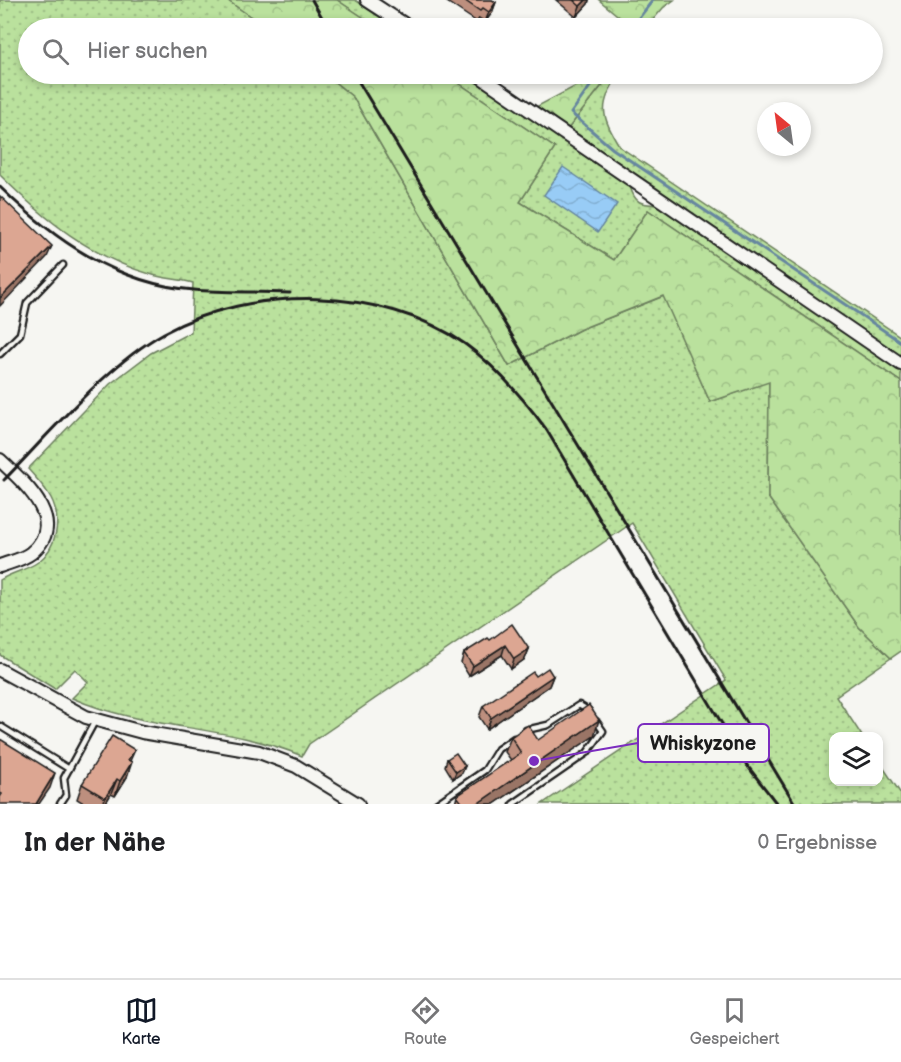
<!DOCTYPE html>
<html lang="de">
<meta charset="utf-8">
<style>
:root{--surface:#fff;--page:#f6f6f6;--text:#202124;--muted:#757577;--line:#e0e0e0;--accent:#111827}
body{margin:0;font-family:"Balsamiq Sans",sans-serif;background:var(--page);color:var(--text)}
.controls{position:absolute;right:18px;bottom:18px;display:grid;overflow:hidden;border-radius:12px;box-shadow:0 3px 9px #0003}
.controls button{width:54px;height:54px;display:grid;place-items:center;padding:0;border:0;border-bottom:2px solid var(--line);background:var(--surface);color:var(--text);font:30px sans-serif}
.compass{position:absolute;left:757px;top:102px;width:54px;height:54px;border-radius:50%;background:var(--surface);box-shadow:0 3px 9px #0003;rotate:331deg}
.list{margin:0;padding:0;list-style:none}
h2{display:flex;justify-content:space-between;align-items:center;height:78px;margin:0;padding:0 24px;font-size:26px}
h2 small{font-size:20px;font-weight:400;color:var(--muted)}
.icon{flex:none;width:33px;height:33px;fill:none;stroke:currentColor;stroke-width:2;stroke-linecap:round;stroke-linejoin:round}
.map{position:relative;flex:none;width:901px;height:804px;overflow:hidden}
.search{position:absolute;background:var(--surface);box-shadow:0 3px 9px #0003;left:18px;right:18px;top:18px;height:66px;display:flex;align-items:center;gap:15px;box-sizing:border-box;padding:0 21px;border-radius:33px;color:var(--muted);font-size:22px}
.sheet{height:174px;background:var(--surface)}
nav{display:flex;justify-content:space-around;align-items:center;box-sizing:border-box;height:84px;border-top:2px solid var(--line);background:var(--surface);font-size:16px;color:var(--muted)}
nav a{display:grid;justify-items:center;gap:3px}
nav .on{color:var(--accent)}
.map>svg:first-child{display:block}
.grass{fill:url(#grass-dots);stroke:#6b7e5c;stroke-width:1.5}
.forest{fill:url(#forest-crowns);stroke:#6b7e5c;stroke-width:1.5}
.water{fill:url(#water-waves);stroke:#66869f;stroke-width:1.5}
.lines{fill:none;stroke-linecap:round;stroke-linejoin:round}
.stream{stroke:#66869f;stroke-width:3}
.lane-casing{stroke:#1c1c1c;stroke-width:9}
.secondary-casing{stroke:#1c1c1c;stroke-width:16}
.lane{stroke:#f6f6f2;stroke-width:4.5}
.secondary{stroke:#f6f6f2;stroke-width:12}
.rail{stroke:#1c1c1c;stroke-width:3}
.wall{fill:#bd8f7e;stroke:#1c1c1c;stroke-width:1.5}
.shaded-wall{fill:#9a7466;stroke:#1c1c1c;stroke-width:1.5}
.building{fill:#dca692;stroke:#1c1c1c;stroke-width:1.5}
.leader{fill:none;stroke:#7b2cbf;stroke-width:2}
.callout-dot{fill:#7b2cbf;stroke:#f6f6f2;stroke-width:2}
.callout{fill:#f6f6f2;stroke:#7b2cbf;stroke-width:2}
.callout-label{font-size:20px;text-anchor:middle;font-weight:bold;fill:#1c1c1c}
</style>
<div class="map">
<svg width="901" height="804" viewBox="0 0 901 804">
<defs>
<pattern id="grass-dots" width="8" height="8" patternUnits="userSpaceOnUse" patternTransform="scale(1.5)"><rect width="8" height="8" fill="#bae19d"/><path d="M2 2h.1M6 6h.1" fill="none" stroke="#9fc087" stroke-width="1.8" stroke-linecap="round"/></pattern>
<pattern id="forest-crowns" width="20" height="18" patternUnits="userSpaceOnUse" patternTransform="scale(1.5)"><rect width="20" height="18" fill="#bae19d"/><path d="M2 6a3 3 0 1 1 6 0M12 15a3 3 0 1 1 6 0" fill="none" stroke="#9fc087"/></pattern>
<pattern id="water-waves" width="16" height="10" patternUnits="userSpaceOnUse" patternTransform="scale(1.5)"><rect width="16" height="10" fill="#98ccf6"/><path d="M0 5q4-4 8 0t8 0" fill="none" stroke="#82afd2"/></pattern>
</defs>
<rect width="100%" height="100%" fill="#f6f6f2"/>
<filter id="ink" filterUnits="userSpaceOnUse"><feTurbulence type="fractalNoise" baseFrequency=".0167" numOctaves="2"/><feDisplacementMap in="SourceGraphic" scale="12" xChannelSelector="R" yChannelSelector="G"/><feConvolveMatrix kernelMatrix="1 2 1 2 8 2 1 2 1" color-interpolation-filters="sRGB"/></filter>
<g filter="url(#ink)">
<!-- grass -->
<g class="grass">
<path d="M0 0H227L267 28H28V74H325L353 97 509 366 581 329 664 296 710 402 769 381 768 497 859 627 891 658 836 696 862 736H834V782H878L879 761 901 794V804H542L726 680 632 523 309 744 302 756C226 724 148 731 72 698L88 682 75 669 55 689 0 655V580C12 572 27 570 38 562 57 548 62 519 51 498 46 488 36 478 28 469L110 384 151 353 191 332 193 283C180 279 166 279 153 275 92 258 44 219 0 175Z"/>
<path d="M337 0H355L397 28H379Z"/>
<path d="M445 74H464L630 186C635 204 641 204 658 205L901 371V382L648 210 614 260 520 202 555 148Z"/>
<path d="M611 74H619C599 106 600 114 620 147L901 337V356L567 130Z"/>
</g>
<!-- forest -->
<g class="forest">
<path d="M227 0H337L379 28H267Z"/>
<path d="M599 0H674L663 8 646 28H624L628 24Z"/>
<path d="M325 74H445L555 148 520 202 614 260 648 210 901 382V651L891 658 859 627 768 497 769 382 710 402 663 296 581 329 509 366 353 97Z"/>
<path d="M589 74H611L567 130 534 108 580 84Z"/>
</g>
<!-- water -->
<path class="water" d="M563 167 617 204 598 232 544 195Z"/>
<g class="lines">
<!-- stream -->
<g class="stream">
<path d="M631 28 653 0"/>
<path d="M599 74 571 113 613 149 901 342"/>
</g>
<!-- lane casing -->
<g class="lane-casing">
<g id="lane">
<path d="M0 354 20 334 27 303 63 265"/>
<path d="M0 726 69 769"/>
<path d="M526 730 548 725 579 705 589 711"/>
<path d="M60 804 66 795 64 778 95 721"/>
<path d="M436 804 485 770 498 749 514 738"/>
<path d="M513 804 587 753 603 731 596 721"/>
</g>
</g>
<!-- secondary casing -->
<g class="secondary-casing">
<g id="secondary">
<path d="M367 0 410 28"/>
<path d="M477 74 901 364"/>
<path d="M0 460C23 482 70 521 31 553 22 560 10 562 0 566"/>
<path d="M0 670 86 717 142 732 259 752 296 766 358 804"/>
</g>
</g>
<!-- lane -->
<use href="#lane" class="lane"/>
<!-- secondary -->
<use href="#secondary" class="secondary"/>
<!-- rail -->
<g class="rail">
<path d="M312 0 328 28"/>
<path d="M354 74 795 804"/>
<path d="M0 187C54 240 117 284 194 290 226 293 258 291 290 293"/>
<path d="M4 480C50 433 108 364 164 333 252 285 382 286 465 344 497 367 523 398 546 429L746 764 777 804"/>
</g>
</g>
<!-- wall -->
<g class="wall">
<path d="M444 0H492L496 2 492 13 485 22 479 18 477 22Z"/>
<path d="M556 0H589L588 4 576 17Z"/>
<path d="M490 640 529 649 525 659 511 669 502 655 469 676 461 663 464 653Z"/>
<path d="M536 676H553L549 686 487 729 479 717 483 706Z"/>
<path d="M594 736 494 804H455L457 796 511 760 505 752 511 737 538 740Z"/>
<path d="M135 750 130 761 127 777 115 796 111 794 105 804H85L77 799 82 784Z"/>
<path d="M447 759 465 766 462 773 453 779 445 766Z"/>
</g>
<!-- shaded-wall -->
<g class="shaded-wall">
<path d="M586 0H589L588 4 576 17 580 6Z"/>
<path d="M496 2 492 13 485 22 489 12Z"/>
<path d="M52 246 47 257 0 306V298Z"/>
<path d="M505 645 502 655 469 676 473 666Z"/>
<path d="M529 649 525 659 511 669 514 659Z"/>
<path d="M553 676 549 686 487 729 491 718Z"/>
<path d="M599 720 594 736 494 804H477Z"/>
<path d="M132 762 127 777 115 796 120 781Z"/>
<path d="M465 766 462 773 453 779 456 772Z"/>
<path d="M55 773 50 788 39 804H36Z"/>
<path d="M117 779 111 794 105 804H103L105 798Z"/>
</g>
<!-- building -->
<g class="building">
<path d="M464 0H492L496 2 489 12 483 8 480 11Z"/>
<path d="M573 0H586L580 6Z"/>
<path d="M542 25 547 28H539Z"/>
<path d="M0 196 52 246 0 298Z"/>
<path d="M512 624 529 649 514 659 505 645 473 666 464 653 488 638 490 640Z"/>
<path d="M548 668 553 676 491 718 483 706 533 672 536 676Z"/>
<path d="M589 705 599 720 477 804H463L457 796 521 753 511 737 528 725 538 740Z"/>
<path d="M112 736 135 750 128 760 132 762 120 781 117 779 105 798 82 784Z"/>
<path d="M0 739 55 773 36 804H0V797L2 794 0 793Z"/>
<path d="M456 753 465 766 456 772 447 759Z"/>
</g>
</g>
<!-- callouts -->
<path class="leader" d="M534 761L638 743"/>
<circle class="callout-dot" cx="534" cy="761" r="6"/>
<rect class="callout" x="638" y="724" width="131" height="38" rx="6"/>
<g class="callout-label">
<text x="703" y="750">Whiskyzone</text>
</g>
</svg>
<div class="controls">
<button><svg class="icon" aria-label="layers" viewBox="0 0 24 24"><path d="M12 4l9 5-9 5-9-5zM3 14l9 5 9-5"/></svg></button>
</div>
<svg class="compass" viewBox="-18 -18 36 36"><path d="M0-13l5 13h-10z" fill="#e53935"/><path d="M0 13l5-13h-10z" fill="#757577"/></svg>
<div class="search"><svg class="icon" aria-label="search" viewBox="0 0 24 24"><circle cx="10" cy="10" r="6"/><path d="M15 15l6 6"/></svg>Hier suchen</div>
</div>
<section class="sheet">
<h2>In der Nähe<small>0 Ergebnisse</small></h2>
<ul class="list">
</ul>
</section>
<nav>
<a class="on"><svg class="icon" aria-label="map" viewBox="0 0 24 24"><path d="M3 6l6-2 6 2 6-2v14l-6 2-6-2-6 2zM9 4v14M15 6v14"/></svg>Karte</a>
<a><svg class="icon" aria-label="directions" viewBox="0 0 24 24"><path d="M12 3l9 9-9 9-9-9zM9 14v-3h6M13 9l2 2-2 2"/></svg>Route</a>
<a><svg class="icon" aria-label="saved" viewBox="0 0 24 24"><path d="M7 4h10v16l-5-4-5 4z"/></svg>Gespeichert</a>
</nav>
